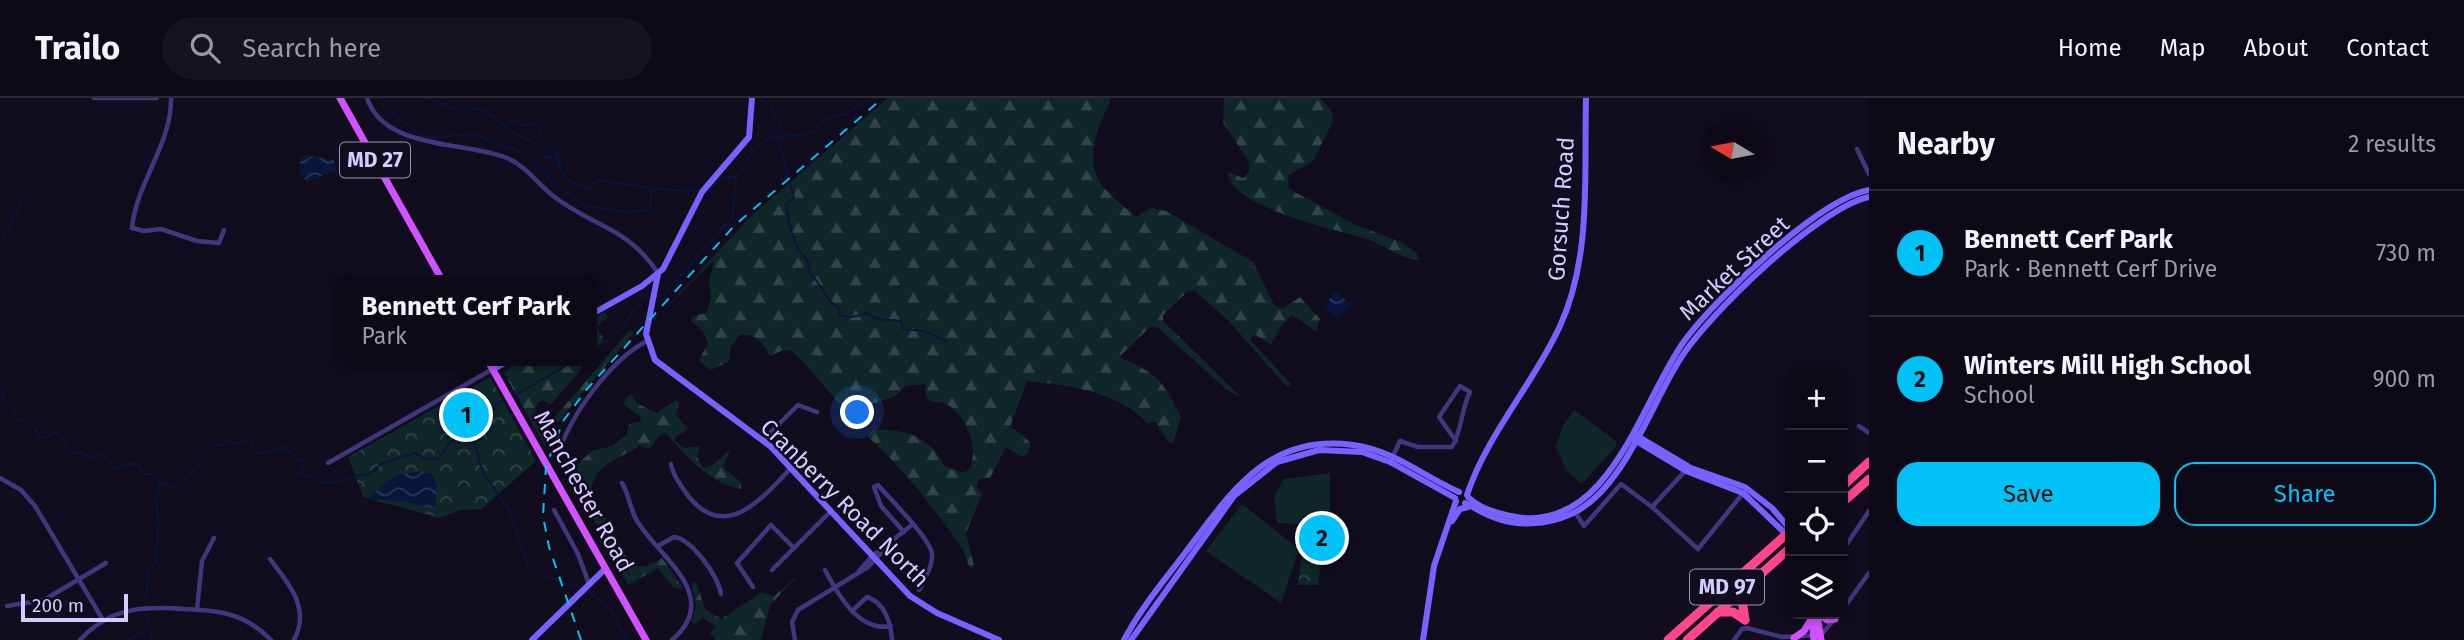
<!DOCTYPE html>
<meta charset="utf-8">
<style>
:root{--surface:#0e0917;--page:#171220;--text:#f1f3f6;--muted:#9b9aa1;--line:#2e2a36;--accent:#00c2f6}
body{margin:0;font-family:"Fira Sans",sans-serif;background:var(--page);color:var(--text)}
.controls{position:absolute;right:21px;bottom:21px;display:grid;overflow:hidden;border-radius:14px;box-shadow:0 4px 10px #0003}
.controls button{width:63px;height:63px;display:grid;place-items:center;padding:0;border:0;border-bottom:2px solid var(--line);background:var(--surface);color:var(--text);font:35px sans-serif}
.compass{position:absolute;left:1701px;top:21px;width:63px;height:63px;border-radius:50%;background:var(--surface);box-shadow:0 4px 10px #0003;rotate:280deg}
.scale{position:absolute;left:21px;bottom:18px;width:107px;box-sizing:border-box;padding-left:7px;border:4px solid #d6cbff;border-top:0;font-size:19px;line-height:24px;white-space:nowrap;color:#d6cbff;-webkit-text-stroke:5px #120c1f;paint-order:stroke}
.you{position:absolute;left:858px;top:315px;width:24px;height:24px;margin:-18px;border:5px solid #fff;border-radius:50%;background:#1a73e8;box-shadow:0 0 0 10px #1a73e833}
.badge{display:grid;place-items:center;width:46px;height:46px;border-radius:50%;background:var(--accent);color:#111;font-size:23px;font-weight:700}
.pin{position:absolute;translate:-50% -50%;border:4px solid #fff;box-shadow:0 2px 7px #0006}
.popup{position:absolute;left:335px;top:177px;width:262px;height:91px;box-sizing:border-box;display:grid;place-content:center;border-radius:14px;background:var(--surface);filter:drop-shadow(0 2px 5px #0005);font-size:23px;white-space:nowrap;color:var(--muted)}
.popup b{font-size:26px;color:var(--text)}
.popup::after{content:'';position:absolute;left:50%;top:100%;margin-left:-14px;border:14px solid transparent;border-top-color:var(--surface)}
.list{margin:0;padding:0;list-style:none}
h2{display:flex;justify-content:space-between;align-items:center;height:91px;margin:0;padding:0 28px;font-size:30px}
h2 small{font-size:23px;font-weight:400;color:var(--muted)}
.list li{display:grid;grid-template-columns:46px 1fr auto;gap:21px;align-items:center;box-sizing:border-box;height:126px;padding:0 28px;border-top:2px solid var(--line)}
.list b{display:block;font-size:26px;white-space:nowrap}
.list p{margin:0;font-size:23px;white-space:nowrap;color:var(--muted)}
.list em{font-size:23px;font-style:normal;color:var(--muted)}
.actions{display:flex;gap:14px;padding:21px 28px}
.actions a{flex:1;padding:16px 0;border:2px solid var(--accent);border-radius:21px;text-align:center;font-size:24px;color:var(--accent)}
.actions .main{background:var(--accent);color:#111}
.icon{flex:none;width:38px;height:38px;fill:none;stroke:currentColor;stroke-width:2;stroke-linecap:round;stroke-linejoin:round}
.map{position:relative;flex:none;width:1869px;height:542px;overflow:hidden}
header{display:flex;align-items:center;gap:42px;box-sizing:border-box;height:98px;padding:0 35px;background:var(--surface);border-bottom:2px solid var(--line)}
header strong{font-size:33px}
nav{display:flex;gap:38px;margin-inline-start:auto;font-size:24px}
.search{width:490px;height:63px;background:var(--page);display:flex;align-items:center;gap:18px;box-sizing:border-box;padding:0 24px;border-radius:38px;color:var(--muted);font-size:26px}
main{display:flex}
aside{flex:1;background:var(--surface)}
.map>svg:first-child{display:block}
.grass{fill:#0f2729}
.forest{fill:url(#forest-firs)}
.park{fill:url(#park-crowns)}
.water{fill:url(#water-waves)}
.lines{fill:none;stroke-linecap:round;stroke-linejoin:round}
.stream{stroke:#08163c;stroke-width:2}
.street{stroke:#41377f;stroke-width:4.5}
.secondary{stroke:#7762ff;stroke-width:6}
.primary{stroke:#d152ff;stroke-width:7}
.highway{stroke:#ff468a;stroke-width:9}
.rail{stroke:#00c2f6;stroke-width:2;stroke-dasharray:10 9;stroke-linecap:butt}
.labels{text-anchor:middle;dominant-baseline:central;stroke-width:5;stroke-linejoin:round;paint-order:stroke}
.shield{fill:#120c1f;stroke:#9b92bc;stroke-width:2}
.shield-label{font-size:21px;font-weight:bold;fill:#d6cbff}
.street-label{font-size:23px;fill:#d6cbff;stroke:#120c1f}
</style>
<header>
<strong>Trailo</strong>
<div class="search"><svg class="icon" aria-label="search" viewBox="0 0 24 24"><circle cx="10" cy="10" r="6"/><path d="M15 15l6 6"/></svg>Search here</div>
<nav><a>Home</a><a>Map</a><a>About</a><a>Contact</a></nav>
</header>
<main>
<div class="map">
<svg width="1869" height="542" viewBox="0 0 1869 542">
<defs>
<pattern id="forest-firs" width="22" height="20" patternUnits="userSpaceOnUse" patternTransform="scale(1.75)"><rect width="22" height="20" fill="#0f2729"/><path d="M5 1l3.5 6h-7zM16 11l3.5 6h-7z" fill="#314549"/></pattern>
<pattern id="park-crowns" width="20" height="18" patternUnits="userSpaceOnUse" patternTransform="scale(1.75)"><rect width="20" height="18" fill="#0f2729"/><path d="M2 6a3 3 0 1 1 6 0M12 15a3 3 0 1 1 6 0" fill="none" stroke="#314549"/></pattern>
<pattern id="water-waves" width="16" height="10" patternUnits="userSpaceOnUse" patternTransform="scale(1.75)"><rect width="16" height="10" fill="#08163c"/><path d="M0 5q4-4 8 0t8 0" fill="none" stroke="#2b3759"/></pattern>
</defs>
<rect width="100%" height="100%" fill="#120c1f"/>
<!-- grass -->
<g class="grass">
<path d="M1574 312 1616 343V348L1582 386 1567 373 1556 349 1563 328Z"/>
<path d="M1330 375V425L1327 428 1277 425 1274 399 1284 381Z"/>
<path d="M1242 406 1299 451 1281 505 1206 453Z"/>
</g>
<!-- forest -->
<g class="forest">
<path d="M888 0H1111C1108 11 1101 20 1098 31 1083 79 1102 89 1136 119L1151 110 1166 113 1253 164 1274 207 1282 211 1300 199 1320 221 1316 233 1292 217 1281 228 1271 247 1256 237 1251 239V243L1291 286 1287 289 1228 222 1195 193H1188L1163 217V223L1243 301 1226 291 1157 229H1150L1119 259C1158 276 1162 281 1181 319L1173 345H1169L1156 324 1147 325C1119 293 1066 287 1027 283L1010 329 1022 336 1030 345 1028 355 1023 359 1006 349 990 380 979 381 976 388 982 396 966 435 974 468 971 471C966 464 966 455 960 447 932 408 903 370 868 339L873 332C902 330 933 339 944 368L963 375 970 371C978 348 969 319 946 306 940 303 929 306 926 297 925 293 926 290 925 286L906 288 896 298 849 313C826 296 814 271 791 252L781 253 770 258C762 244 756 235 740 237L731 248 729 263 711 272 699 262 708 245 703 233 691 223 693 218 707 215 711 199 709 182 715 161 662 214 750 119Z"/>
<path d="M1224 0H1320L1332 14 1333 23 1313 63 1288 77 1289 91 1356 127 1401 144 1415 153 1420 162C1403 162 1382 146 1365 140 1337 132 1229 109 1228 74L1243 80 1249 74V64L1223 24Z"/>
<path d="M605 214 608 219 597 229 604 242 592 254V221Z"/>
<path d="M630 232 634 234 557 325 554 320Z"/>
<path d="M518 263H585L579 274 550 307 543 302 537 305 535 315 545 330 546 350 504 275Z"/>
<path d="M631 296 638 306 657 315 676 302 679 304 676 317 688 331 675 339V343L685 350 700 348 697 359 703 370 711 368 730 352 723 369 742 385 740 391C709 384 685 358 666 335L659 338 649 351 640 347C620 363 595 362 591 394L606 420 603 427 606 433 613 434C628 460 629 481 662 460L683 490 680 491 673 489 658 470 628 487 569 374 592 353 612 348 627 336 629 326 640 324 641 319 624 307 625 301Z"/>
<path d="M797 479 770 507 761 542H716L710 535 716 529 703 520 695 526 691 524 696 508 692 486 696 484 705 511 721 521 762 494 774 498Z"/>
</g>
<!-- park -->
<g class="park">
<path d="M490 279 536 363 481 411 460 412 440 420 363 399 348 359Z"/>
<path d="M1305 433 1324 434 1318 487H1298Z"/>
</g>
<!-- water -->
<g class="water">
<path d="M304 57 334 62 336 72 307 84 299 74 301 59Z"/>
<path d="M1335 193 1351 206 1338 221 1324 209Z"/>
<path d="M416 374 432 375 437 388 435 411 402 403 371 402V397L395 378Z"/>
</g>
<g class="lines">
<!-- stream -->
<g class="stream">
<path d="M383 0 398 20 416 34 431 40 472 36 516 52 537 66 554 86 586 108 628 114 650 112 651 94 655 91 699 93"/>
<path d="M429 0 456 11 464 19 473 10C497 14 511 39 531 42L543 59H551L550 63 561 70 566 82 589 91 592 85 600 82 654 91"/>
<path d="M759 0 770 8 786 37"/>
<path d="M510 27 513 21 522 27 532 26 540 31 538 36 560 57 555 55 561 69"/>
<path d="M778 40 788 78"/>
<path d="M789 83 794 99 786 106C789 130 793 147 809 165L808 173C822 184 823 203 839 209L840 217 852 219 867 215C880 225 887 220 901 223L903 231 924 233 946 243"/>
<path d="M708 92 723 79H736"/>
<path d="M0 146 22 103"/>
<path d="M658 197H663L733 118 736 79 756 49 770 40 814 35 824 22 848 15 871 0"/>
<path d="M592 254 623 230 642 199 652 198"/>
<path d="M0 294 4 296 2 302 12 309 17 322 34 328 39 339 45 340 55 334 62 339 70 355H82L90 360 104 357 115 371 127 366H139L143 376H152L160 384"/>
<path d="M512 299 574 263"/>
<path d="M472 337 483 375 510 413 528 467 539 475 573 488"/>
<path d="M590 494 611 513 627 542"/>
<path d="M146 500 148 473 157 464C155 453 158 446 158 436 160 417 152 403 161 384L176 391 180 389 214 346 221 348 226 343 234 346 250 341 253 353 263 356 284 349 297 360 306 364 299 376 314 379 318 384C341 387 346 376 368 377L381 366 415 355 423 360 438 362 451 343C492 336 483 310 507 301"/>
<path d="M146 517 152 542"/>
<path d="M129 542 146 532"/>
</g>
<!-- street -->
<g class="street">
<path d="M94 0H157"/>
<path d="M171 0C172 46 136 85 132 130L144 133 161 131 197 143 219 145 224 132"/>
<path d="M367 0C384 52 465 43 507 60 526 68 537 85 552 97 592 129 627 128 658 175"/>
<path d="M1857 51 1869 76"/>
<path d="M1859 328 1869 335"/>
<path d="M763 342 798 307 817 314"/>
<path d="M558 356C571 317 610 262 647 243"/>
<path d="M1392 360 1400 343 1418 349H1452C1462 333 1461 311 1470 294L1460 288 1439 319 1456 343"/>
<path d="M328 365 493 271"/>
<path d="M671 366C673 378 682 389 689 399 727 445 764 398 791 370"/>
<path d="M0 380 21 392 35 408 103 522"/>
<path d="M622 385C630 398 630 414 639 426 662 461 722 499 672 542"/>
<path d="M1652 409 1698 451 1744 394"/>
<path d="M554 412 578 456 589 486"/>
<path d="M1575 414 1584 428 1621 386 1652 409 1686 372"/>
<path d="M904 434 881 408 874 389 878 387C889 400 931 441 932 456 933 468 924 482 919 492"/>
<path d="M658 448 674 439C692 441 718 478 721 496"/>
<path d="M1843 452 1869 413"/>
<path d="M270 461C289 486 311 510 294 542"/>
<path d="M772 472 831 413"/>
<path d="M825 472C837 495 859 535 891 528"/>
<path d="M859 473 872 458 912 427"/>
<path d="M753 489 737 465 771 427 794 450"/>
<path d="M7 508 44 502 106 465"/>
<path d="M197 511 202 463 214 440"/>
<path d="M1843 511 1869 475"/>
<path d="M852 513 867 499C885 505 891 525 892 542"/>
<path d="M80 542C109 510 142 508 183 511 218 512 245 515 271 542"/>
<path d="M795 542 792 524 798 512 868 469 888 448"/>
<path d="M1734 542 1742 531 1747 530 1782 539 1821 537 1839 516"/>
</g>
<!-- secondary -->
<g class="secondary">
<path d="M658 176 646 236 655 262 770 348 910 498 937 515 999 542"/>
<path d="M592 216 642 188 663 171 702 94 749 39 752 0"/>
<path d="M493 271 509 263"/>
<path d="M1634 336 1691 370 1745 389 1772 410 1790 431"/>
<path d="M1631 340 1686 373 1743 395 1786 436"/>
<path d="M1467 397C1486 338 1534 285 1560 228 1592 159 1584 74 1586 0"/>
<path d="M1468 399C1480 411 1499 416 1516 419 1611 434 1642 300 1685 242 1716 200 1819 101 1869 92"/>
<path d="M1465 405C1474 409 1483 416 1493 419 1517 429 1547 427 1571 416 1622 394 1650 309 1679 263 1706 218 1818 110 1869 99"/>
<path d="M1452 423 1460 411 1468 409"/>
<path d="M532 542 605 471"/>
<path d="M1124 542C1140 511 1164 483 1185 455 1230 396 1267 335 1353 347 1393 352 1423 378 1459 394"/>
<path d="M1131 542 1234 398 1277 364 1319 352 1362 354 1390 364 1455 400"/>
<path d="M1423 542 1434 468 1456 403"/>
</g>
<!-- primary -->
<g class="primary">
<path d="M340 0 442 182"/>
<path d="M488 263 646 542"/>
<path d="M1817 516 1821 542"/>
<path d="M1819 516 1827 522 1835 521"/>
<path d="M1812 520 1814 542"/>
<path d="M1794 540 1804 533 1812 520"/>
</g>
<!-- highway -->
<g class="highway">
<path d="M1843 388 1869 364"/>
<path d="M1843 404 1869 381"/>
<path d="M1744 490 1742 502 1745 522"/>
<path d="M1718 514H1733L1745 522"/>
<path d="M1668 542 1790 433"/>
<path d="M1687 542 1790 450"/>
</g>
<!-- rail -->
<path class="rail" d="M581 542 549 449 543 418 546 369 563 323 587 291 735 127 883 0"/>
</g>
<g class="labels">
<!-- shield labels -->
<g class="shield">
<rect x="340" y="44.5" width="70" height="35" rx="5"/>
<rect x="1690" y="471.5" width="74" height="35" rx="5"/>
</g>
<g class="shield-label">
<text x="375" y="62">MD 27</text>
<text x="1727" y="489">MD 97</text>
</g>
<!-- street labels -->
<g class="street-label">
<text transform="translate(1561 111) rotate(-86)">Gorsuch Road</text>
<text transform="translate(1734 170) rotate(-43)">Market Street</text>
<text transform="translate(584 393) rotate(61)">Manchester Road</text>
<text transform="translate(845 405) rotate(45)">Cranberry Road North</text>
</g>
</g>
</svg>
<div class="controls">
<button>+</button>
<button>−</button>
<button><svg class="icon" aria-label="locate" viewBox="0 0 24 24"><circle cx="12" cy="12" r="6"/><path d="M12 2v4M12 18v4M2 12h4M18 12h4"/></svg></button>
<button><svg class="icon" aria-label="layers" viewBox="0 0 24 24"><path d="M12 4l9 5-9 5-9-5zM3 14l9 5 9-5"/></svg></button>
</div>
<svg class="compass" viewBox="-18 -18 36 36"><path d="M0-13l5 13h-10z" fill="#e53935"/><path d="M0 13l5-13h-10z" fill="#9b9aa1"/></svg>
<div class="scale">200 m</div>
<div class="you"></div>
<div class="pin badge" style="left:466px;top:317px">1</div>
<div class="popup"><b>Bennett Cerf Park</b>Park</div>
<div class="pin badge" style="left:1322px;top:440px">2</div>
</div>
<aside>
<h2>Nearby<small>2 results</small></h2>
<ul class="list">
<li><span class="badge">1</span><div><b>Bennett Cerf Park</b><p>Park · Bennett Cerf Drive</p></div><em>730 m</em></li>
<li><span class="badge">2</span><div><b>Winters Mill High School</b><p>School</p></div><em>900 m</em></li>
</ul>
<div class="actions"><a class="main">Save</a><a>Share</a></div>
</aside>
</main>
